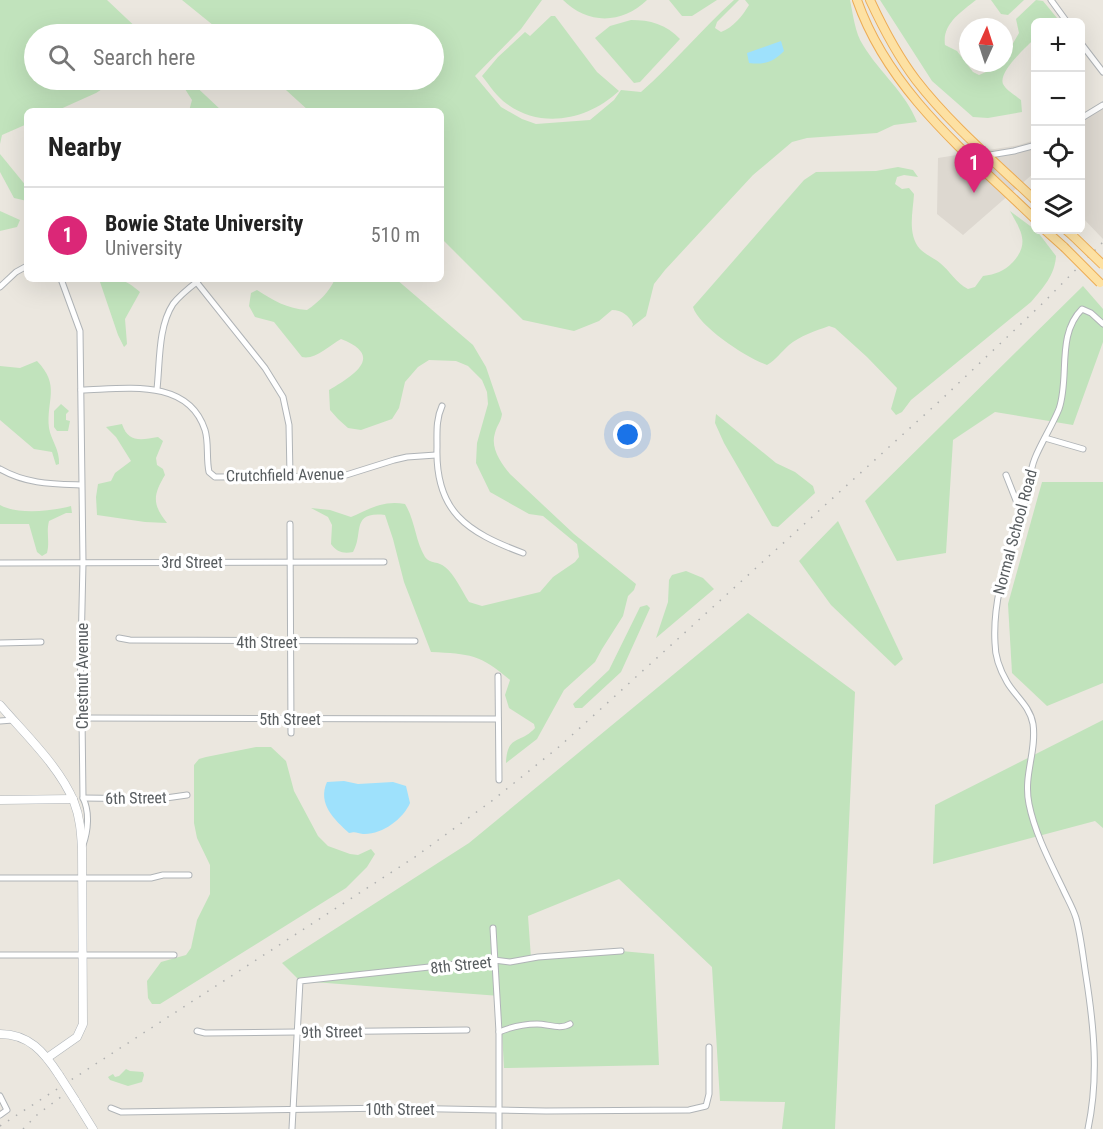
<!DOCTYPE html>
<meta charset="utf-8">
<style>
:root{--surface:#fff;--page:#f6f6f6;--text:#222;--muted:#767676;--line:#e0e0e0;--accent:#db2777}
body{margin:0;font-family:"Roboto Condensed",sans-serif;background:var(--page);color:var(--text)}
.controls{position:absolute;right:18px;top:18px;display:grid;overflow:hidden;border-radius:9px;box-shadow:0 6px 24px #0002}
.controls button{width:54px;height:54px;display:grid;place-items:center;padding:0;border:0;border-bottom:2px solid var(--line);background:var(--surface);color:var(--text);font:30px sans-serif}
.compass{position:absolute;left:959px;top:18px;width:54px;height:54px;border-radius:50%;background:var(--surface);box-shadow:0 6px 24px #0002;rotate:3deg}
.you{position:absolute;left:628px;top:435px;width:21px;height:21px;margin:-15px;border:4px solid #fff;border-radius:50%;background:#1a73e8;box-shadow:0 0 0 9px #1a73e833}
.badge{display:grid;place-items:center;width:39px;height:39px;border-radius:50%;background:var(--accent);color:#fff;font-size:20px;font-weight:700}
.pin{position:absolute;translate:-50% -50px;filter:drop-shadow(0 2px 3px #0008)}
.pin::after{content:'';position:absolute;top:32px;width:21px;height:18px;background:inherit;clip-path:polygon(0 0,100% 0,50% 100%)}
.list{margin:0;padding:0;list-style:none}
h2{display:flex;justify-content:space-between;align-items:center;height:78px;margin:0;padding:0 24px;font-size:26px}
h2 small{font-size:20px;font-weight:400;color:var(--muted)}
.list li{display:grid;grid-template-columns:39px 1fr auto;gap:18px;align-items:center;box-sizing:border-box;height:96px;padding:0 24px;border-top:2px solid var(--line)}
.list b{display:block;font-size:22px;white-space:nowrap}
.list p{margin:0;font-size:20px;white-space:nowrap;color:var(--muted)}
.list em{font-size:20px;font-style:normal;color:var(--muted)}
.icon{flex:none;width:33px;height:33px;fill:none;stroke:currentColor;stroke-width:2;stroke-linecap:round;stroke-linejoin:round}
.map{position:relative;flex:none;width:1103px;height:1129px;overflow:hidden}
.search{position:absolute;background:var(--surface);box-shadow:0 6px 24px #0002;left:24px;top:24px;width:420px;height:66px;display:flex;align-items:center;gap:15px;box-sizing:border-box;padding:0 21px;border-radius:33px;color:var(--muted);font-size:22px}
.panel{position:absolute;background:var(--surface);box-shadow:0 6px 24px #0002;left:24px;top:108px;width:420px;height:174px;border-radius:9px}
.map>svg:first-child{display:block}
.education{fill:#ddd8d0}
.green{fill:#c1e3bc}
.water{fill:#9ee1fc}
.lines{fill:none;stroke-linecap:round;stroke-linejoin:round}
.street-casing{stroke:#b0b4b7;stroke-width:7}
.secondary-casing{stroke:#b1b6ba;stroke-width:9}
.primary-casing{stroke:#edad56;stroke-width:10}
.street{stroke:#fff;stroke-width:5}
.secondary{stroke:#fff;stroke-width:8}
.primary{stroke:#fde1a3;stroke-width:8}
.rail{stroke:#afb0b0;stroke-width:1.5;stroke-dasharray:1.5 8;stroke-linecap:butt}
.secondary-bridge-casing{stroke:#b1b6ba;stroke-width:9;stroke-linecap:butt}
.primary-bridge-casing{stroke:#edad56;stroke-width:10;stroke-linecap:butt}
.secondary-bridge{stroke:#fff;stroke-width:8}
.primary-bridge{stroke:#fde1a3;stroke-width:8}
.labels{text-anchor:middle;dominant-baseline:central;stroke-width:6;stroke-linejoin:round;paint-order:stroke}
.street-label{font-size:16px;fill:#585d60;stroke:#fff}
</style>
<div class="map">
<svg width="1103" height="1129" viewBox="0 0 1103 1129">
<rect width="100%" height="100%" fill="#ebe7df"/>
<!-- education -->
<g class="education">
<path d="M1103 102V239L1081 216V116Z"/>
<path d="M1035 140V172L963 235 937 214 938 158 1019 145Z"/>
</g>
<!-- green -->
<g class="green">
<path d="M0 0H107L143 34H34V80H116L96 93 56 111H27V124L2 135 0 144Z"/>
<path d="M182 0H542L521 29 475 76 501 107 522 119 536 124 590 120 614 100 621 90 641 92C674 63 702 29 734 0H739L717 22 715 28 721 32C733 28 743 15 749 5L745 0H850C853 14 855 33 863 45 879 72 906 93 917 122L894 125 877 133 807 138 792 142 753 175 665 270 654 284 646 316 632 327 633 324C629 316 622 310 612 310L599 321 574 331 523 320 441 238V111H309L275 80H434V34H224Z"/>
<path d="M563 0H647C622 24 588 25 563 0Z"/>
<path d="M669 0H717L692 16H682Z"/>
<path d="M880 0H976C961 12 942 24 945 45L957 51 973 72 979 75 986 72 989 63H1004V46L1012 45 1019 33 1016 19 1036 0 1043 1 1057 18 1055 22H1036L1035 38C1027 47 998 71 1003 84 1006 90 1015 95 1021 100L1022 112 988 118 973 117 932 81Z"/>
<path d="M991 0H1024L1008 15 1001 14Z"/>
<path d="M551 16H555L597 72 619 91C589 119 543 130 507 104 497 97 490 86 482 76L498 57 525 32 530 36Z"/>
<path d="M631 20C650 20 666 24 680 39L640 82 634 83 595 38 610 26Z"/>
<path d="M169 80H189L222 111H189L192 100 185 89 169 87 167 84Z"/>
<path d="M0 154 27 187V201L14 198 0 172Z"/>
<path d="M898 167 913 170 918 177 904 175 897 177 895 184 902 189 909 188 914 194C913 212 907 234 920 249 926 255 934 258 940 263 950 271 956 283 968 289L975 287 983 276C996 274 1003 272 1013 262 1030 243 1021 231 1010 211L1037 231 1056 256C1055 275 1043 288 1031 302L911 400 902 412 896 415 891 409 897 388 867 357 835 328 829 326C815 331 800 336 789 345 781 352 776 360 767 365 747 358 699 327 693 307L804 180 816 172 876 171Z"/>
<path d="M0 211 20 220 17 227 0 231Z"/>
<path d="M99 279C119 279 124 278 140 292L125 319 127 344 124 347 118 335Z"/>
<path d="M335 279H396L473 345 486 367 502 414C501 422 497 425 495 433 490 448 501 463 510 474L574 534 636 584 634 590 628 596 623 616 602 649 595 662 564 690 537 739 506 763C507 734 521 744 535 728L534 724 509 708 505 695 510 680C480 654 470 654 431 652L404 582 393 539 385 515C350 511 364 534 353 552 343 554 337 552 331 544L332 525 328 517 311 508 330 510 351 517C370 509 383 500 405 504 415 520 415 540 425 557 430 564 439 561 445 567 455 575 462 591 469 602L482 606 540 592 553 577 575 562 579 557 577 544 543 516 529 514 490 492 476 463 477 443 488 404 487 392 482 380 468 366 456 361 429 360 418 367 405 382 399 408 392 419 361 430 348 428 338 419 330 410 329 390C354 375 385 356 341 339 329 346 315 360 302 357L274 322 255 317 249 306 251 293 257 290C273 300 287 309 307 310 319 302 329 292 335 279Z"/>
<path d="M1083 286 1103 309V342L1073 425 995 412 953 440 946 553 897 561 865 501Z"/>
<path d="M37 361C61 386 46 400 49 428 51 440 60 450 59 464L56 465 52 452 34 449 0 420V366L20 368Z"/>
<path d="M61 404 69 411 66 414V420L70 421 68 431H57L54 427V411Z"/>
<path d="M716 414 776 463 795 472 813 486 815 493 778 527 772 526 724 443 715 423Z"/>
<path d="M122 424C128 443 141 440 158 437L163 441 156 458 157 465 163 469 165 475C153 495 152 504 167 523L145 522 97 515 96 497 98 484 111 481 115 473 131 461 116 437 106 427Z"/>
<path d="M1042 482H1103V683L1047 706 1012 673 1008 604Z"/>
<path d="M0 505C18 515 52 511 71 506L72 513H66L49 521C46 533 50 541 47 553L42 556 37 552 29 524H0Z"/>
<path d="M838 521 903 659 895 666 831 605 799 561Z"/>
<path d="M686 571 703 578 714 589 656 638 668 602 669 580 672 575Z"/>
<path d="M647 605 650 608 621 672 582 708H575L573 704 609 670 640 607Z"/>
<path d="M748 613 855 692 835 1129H782L785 1102 720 1101 712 967 619 879 528 916 531 958 621 951 654 954 659 1065 504 1068 500 996 300 981 282 963 469 843Z"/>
<path d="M1103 720V828L1095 821 933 864 935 805Z"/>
<path d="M256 747H271L286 761 294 791 318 836 328 846 350 854 358 855 371 849 375 854 367 867 346 888 160 1004H152L148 998 147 981 161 962 186 955 191 948 197 920 210 894V865L197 838 194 823V765L199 759 206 757Z"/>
<path d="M126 1069 130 1071 143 1072 144 1075 142 1082 128 1086 110 1080 108 1077 113 1074 115 1077 119 1076Z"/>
</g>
<!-- water -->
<g class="water">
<path d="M781 41 784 51C773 62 765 65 749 63L747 53Z"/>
<path d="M344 781 358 784 393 782 406 786 410 803C403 819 382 835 363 834 357 833 356 831 349 833 335 820 317 804 327 782Z"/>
</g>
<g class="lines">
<!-- street casing -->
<g class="street-casing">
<g id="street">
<path d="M1051 0 1067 22"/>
<path d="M1080 42 1103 72"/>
<path d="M1080 119 1103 105"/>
<path d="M972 158 1014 151 1036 145"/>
<path d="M61 279 80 331 83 563 80 693 82 718 83 798C90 812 88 831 83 845"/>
<path d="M194 279 265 368 283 397 289 425 290 475"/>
<path d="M0 287 16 272 27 266"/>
<path d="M157 389C160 362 158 327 173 304 180 295 189 288 198 281"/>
<path d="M81 390C124 389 188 377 205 430 209 443 206 458 209 472L215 477 343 476 394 460 407 457 436 455"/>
<path d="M442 406C436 419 437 432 437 447 435 512 467 532 523 553"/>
<path d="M1045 438 1083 449"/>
<path d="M0 469C26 484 52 484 81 485"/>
<path d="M1006 475 1021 513"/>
<path d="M290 524 291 733"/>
<path d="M0 563 384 562"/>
<path d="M119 638 130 640 415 641"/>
<path d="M0 643 41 642"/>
<path d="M498 676 499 780"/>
<path d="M82 718 498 719"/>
<path d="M0 721 13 720"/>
<path d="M83 798 159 799 187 795"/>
<path d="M0 878H151L163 875H189"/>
<path d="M493 928 499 1032V1129"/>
<path d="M0 955H174"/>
<path d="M197 1031 205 1033 467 1030"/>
<path d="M499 1032C511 1027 524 1024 537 1024 548 1024 560 1030 570 1024"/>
<path d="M0 1096 7 1110 0 1115"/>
<path d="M111 1108 121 1112 393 1108 546 1111 689 1110 706 1106 709 1094V1047"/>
<path d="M292 1129 300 981 494 960 510 962 538 957 621 951"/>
<path d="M1088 1129C1099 1077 1094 1027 1086 976 1083 957 1081 936 1076 918 1073 908 1067 898 1063 889 1050 862 1035 834 1029 804 1023 775 1037 751 1033 724 1030 706 1015 696 1007 682 1000 670 995 656 995 643 992 591 1013 546 1026 497 1029 484 1030 470 1035 458 1042 441 1052 426 1059 409 1070 377 1056 335 1082 309L1091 313 1103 324"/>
</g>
</g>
<!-- secondary casing -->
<g class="secondary-casing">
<g id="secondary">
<path d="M0 705C24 733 60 767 74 802 80 817 81 832 82 848L83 1024 77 1037 47 1058"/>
<path d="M0 800 73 799"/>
<path d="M0 1034C29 1034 44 1052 59 1075"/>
<path d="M75 1100 93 1129"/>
</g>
</g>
<!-- primary casing -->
<g class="primary-casing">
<g id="primary">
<path d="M857 0C889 92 968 154 1036 220"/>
<path d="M870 0C883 28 897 55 916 80 949 123 996 163 1036 201"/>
<path d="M1045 230 1064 247"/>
<path d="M1066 230 1073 236"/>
</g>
</g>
<!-- street -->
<use href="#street" class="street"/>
<!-- secondary -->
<use href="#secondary" class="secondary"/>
<!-- primary -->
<use href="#primary" class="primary"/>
<!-- rail -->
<g class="rail">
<path d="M0 1126 415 857 493 800 560 746 943 398 1044 302 1103 242"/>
<path d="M23 1129 38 1114 69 1091"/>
</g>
<!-- secondary-bridge casing -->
<g class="secondary-bridge-casing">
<path id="secondary-bridge" d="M59 1075 75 1100"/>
</g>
<!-- primary-bridge casing -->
<g class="primary-bridge-casing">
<g id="primary-bridge">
<path d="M1073 236 1103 265"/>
<path d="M1064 247 1100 283"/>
</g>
</g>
<!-- secondary-bridge -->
<use href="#secondary-bridge" class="secondary-bridge"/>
<!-- primary-bridge -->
<use href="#primary-bridge" class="primary-bridge"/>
</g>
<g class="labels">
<!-- street labels -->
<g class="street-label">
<text transform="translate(285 475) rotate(-1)">Crutchfield Avenue</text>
<text transform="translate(1015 532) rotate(-75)">Normal School Road</text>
<text x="192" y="562">3rd Street</text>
<text x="267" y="642">4th Street</text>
<text transform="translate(82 676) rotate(-90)">Chestnut Avenue</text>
<text x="290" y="719">5th Street</text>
<text transform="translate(136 798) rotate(-1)">6th Street</text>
<text transform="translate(461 965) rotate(-6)">8th Street</text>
<text transform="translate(332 1032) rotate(-1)">9th Street</text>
<text x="400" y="1109">10th Street</text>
</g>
</g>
</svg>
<div class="controls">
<button>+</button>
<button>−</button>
<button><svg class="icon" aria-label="locate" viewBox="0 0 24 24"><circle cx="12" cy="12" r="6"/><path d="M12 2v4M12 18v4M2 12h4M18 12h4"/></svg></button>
<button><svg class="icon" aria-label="layers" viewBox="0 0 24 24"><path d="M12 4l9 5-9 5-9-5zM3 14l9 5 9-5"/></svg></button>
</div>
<svg class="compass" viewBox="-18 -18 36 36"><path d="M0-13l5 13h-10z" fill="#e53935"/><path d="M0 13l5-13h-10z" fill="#767676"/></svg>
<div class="you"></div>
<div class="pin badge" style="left:974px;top:193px">1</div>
<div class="search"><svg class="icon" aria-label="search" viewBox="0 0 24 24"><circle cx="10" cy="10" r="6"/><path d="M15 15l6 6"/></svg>Search here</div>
<section class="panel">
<h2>Nearby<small></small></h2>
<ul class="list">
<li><span class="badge">1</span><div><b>Bowie State University</b><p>University</p></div><em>510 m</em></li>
</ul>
</section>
</div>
